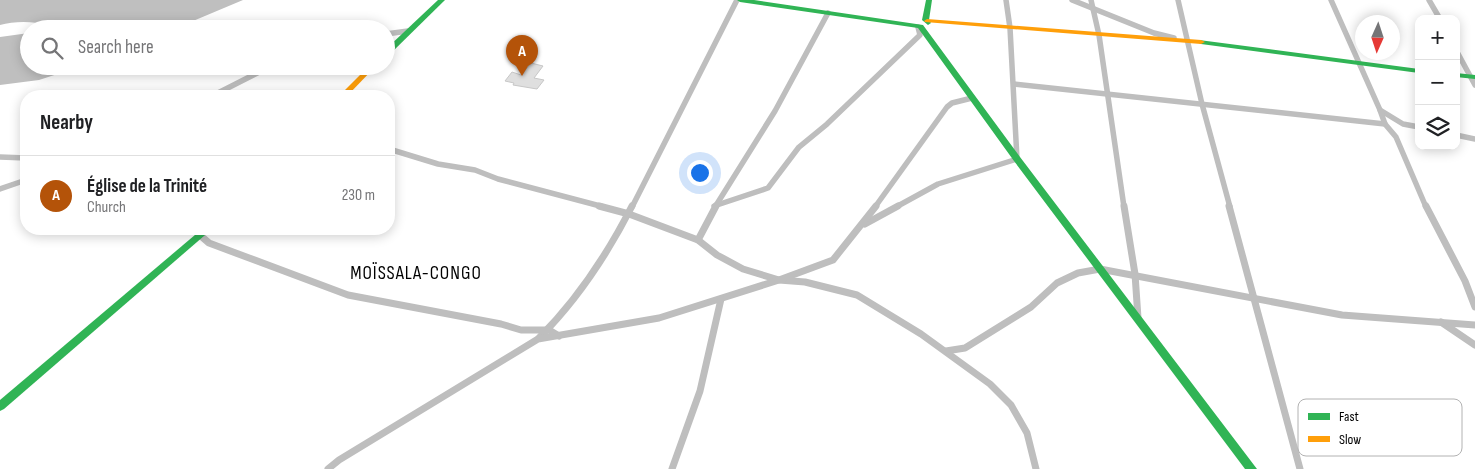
<!DOCTYPE html>
<meta charset="utf-8">
<style>
:root{--surface:#fff;--page:#f6f6f6;--text:#202124;--muted:#757577;--line:#e0e0e0;--accent:#b45309}
body{margin:0;font-family:"Sofia Sans Condensed",sans-serif;background:var(--page);color:var(--text)}
.controls{position:absolute;right:15px;top:15px;display:grid;overflow:hidden;border-radius:10px;box-shadow:0 2px 12px #0003}
.controls button{width:45px;height:45px;display:grid;place-items:center;padding:0;border:0;border-bottom:1px solid var(--line);background:var(--surface);color:var(--text);font:25px sans-serif}
.compass{position:absolute;left:1355px;top:15px;width:45px;height:45px;border-radius:50%;background:var(--surface);box-shadow:0 2px 12px #0003;rotate:183deg}
.you{position:absolute;left:699px;top:172px;width:18px;height:18px;margin:-12px;border:4px solid #fff;border-radius:50%;background:#1a73e8;box-shadow:0 0 0 8px #1a73e833}
.badge{display:grid;place-items:center;width:32px;height:32px;border-radius:50%;background:var(--accent);color:#fff;font-size:16px;font-weight:700}
.pin{position:absolute;translate:-50% -41px;filter:drop-shadow(0 1px 2px #0008)}
.pin::after{content:'';position:absolute;top:26px;width:18px;height:15px;background:inherit;clip-path:polygon(0 0,100% 0,50% 100%)}
.list{margin:0;padding:0;list-style:none}
h2{display:flex;justify-content:space-between;align-items:center;height:65px;margin:0;padding:0 20px;font-size:21px}
h2 small{font-size:16px;font-weight:400;color:var(--muted)}
.list li{display:grid;grid-template-columns:32px 1fr auto;gap:15px;align-items:center;box-sizing:border-box;height:80px;padding:0 20px;border-top:1px solid var(--line)}
.list b{display:block;font-size:19px;white-space:nowrap}
.list p{margin:0;font-size:16px;white-space:nowrap;color:var(--muted)}
.list em{font-size:16px;font-style:normal;color:var(--muted)}
.icon{flex:none;width:28px;height:28px;fill:none;stroke:currentColor;stroke-width:2;stroke-linecap:round;stroke-linejoin:round}
.map{position:relative;flex:none;width:1475px;height:469px;overflow:hidden}
.search{position:absolute;background:var(--surface);box-shadow:0 2px 12px #0003;left:20px;top:20px;width:375px;height:55px;display:flex;align-items:center;gap:12px;box-sizing:border-box;padding:0 18px;border-radius:28px;color:var(--muted);font-size:19px}
.panel{position:absolute;background:var(--surface);box-shadow:0 2px 12px #0003;left:20px;top:90px;width:375px;height:145px;border-radius:20px}
.map>svg:first-child{display:block}
.water{fill:#bfbfbf}
.building{fill:#dfdfdf;stroke:#c7c7c7}
.lines{fill:none;stroke-linecap:round;stroke-linejoin:round}
.street-far1{stroke:#bebebe;stroke-width:5.5}
.street{stroke:#bebebe;stroke-width:7}
.fast{fill:#30b455;fill-rule:evenodd}
.slow{fill:#ff9f0a;fill-rule:evenodd}
.labels{text-anchor:middle;dominant-baseline:central;stroke-width:4;stroke-linejoin:round;paint-order:stroke}
.neighbourhood-label{font-size:19px;letter-spacing:1px;fill:#000;stroke:#fff}
.key{fill:#fff;stroke:#b2b2b2;stroke-width:1}
.key-label{font-size:14px;fill:#000}
</style>
<div class="map">
<svg width="1475" height="469" viewBox="0 0 1475 469">
<rect width="100%" height="100%" fill="#fff"/>
<!-- water -->
<g class="water">
<path d="M0 0H243L174 29H42L47 25C33 21 14 21 0 25Z"/>
<path d="M29 33V66H82L39 80 0 85V37Z"/>
</g>
<!-- building -->
<path class="building" d="M531 63 543 66 534 78 544 80 537 89 513 85 514 83 505 81 512 72 521 75Z"/>
<g class="lines">
<!-- street-far1 -->
<g class="street-far1">
<path d="M1072 0 1154 33 1174 38"/>
<path d="M1091 0 1099 35 1124 207"/>
<path d="M1178 0 1202 104 1230 207"/>
<path d="M1331 0 1380 110 1403 124 1419 127"/>
<path d="M1429 0 1440 19"/>
<path d="M386 34 408 31"/>
<path d="M1456 50 1475 85"/>
<path d="M1014 84 1385 124"/>
<path d="M212 96 271 66"/>
<path d="M1380 110 1385 124 1396 137 1426 207"/>
<path d="M1456 135 1475 139"/>
<path d="M389 149 438 164 475 170 498 179 604 207"/>
<path d="M0 157 26 158"/>
<path d="M0 189 26 180"/>
<path d="M714 206 768 188 799 147 827 124 920 35 918 27"/>
<path d="M632 207 737 0"/>
<path d="M715 207 775 111 828 13"/>
<path d="M875 207 947 107 952 103 972 98"/>
<path d="M896 207 938 184 1017 159 1010 28 1006 0"/>
</g>
<!-- street -->
<g class="street">
<path d="M599 206 629 214 698 240 717 255 743 269 779 280 805 282 857 295 921 334 990 384 1011 405 1027 433 1036 469"/>
<path d="M1124 206 1135 274 1138 318"/>
<path d="M1229 206 1300 469"/>
<path d="M1426 206 1465 281 1475 307"/>
<path d="M865 224 898 206"/>
<path d="M193 229 209 243 348 295 501 324 521 330H549L559 336"/>
<path d="M698 240 716 206"/>
<path d="M1441 322 1475 345"/>
<path d="M539 338C578 299 607 255 632 206"/>
<path d="M946 351 965 348 1031 307 1057 283 1078 273 1100 269 1342 315 1475 325"/>
<path d="M328 469 339 460 538 339 659 318 779 280 833 260 876 206"/>
<path d="M672 469 700 391 721 299"/>
</g>
<!-- fast -->
<g class="fast">
<path d="M438 0H445L389 55H386V49Z"/>
<path d="M737 0H754L923 25 1020 157 1257 469H1245L1014 161 918 28 740 2Z"/>
<path d="M926 0H932L929 20 931 23 928 25 922 20Z"/>
<path d="M1199 40 1419 69V73L1201 44 1197 42Z"/>
<path d="M1456 73 1475 75V79L1456 77Z"/>
<path d="M202 229H212L4 409 0 411V400Z"/>
</g>
<!-- slow -->
<g class="slow">
<path d="M927 19 1201 40 1205 42 1201 44 925 22 924 21Z"/>
<path d="M369 66H376L347 96H339Z"/>
</g>
</g>
<g class="labels">
<!-- neighbourhood labels -->
<g class="neighbourhood-label">
<text x="416" y="273">MOÏSSALA-CONGO</text>
</g>
</g>
<!-- legend -->
<rect x="1298" y="399" width="164" height="57" rx="8" class="key"/>
<rect x="1308" y="413" width="22" height="7" fill="#30b455"/>
<rect x="1308" y="436" width="22" height="6" fill="#ff9f0a"/>
<g class="key-label">
<text x="1339" y="421">Fast</text>
<text x="1339" y="444">Slow</text>
</g>
</svg>
<div class="controls">
<button>+</button>
<button>−</button>
<button><svg class="icon" aria-label="layers" viewBox="0 0 24 24"><path d="M12 4l9 5-9 5-9-5zM3 14l9 5 9-5"/></svg></button>
</div>
<svg class="compass" viewBox="-18 -18 36 36"><path d="M0-13l5 13h-10z" fill="#e53935"/><path d="M0 13l5-13h-10z" fill="#757577"/></svg>
<div class="you"></div>
<div class="pin badge" style="left:522px;top:76px">A</div>
<div class="search"><svg class="icon" aria-label="search" viewBox="0 0 24 24"><circle cx="10" cy="10" r="6"/><path d="M15 15l6 6"/></svg>Search here</div>
<section class="panel">
<h2>Nearby<small></small></h2>
<ul class="list">
<li><span class="badge">A</span><div><b>Église de la Trinité</b><p>Church</p></div><em>230 m</em></li>
</ul>
</section>
</div>
